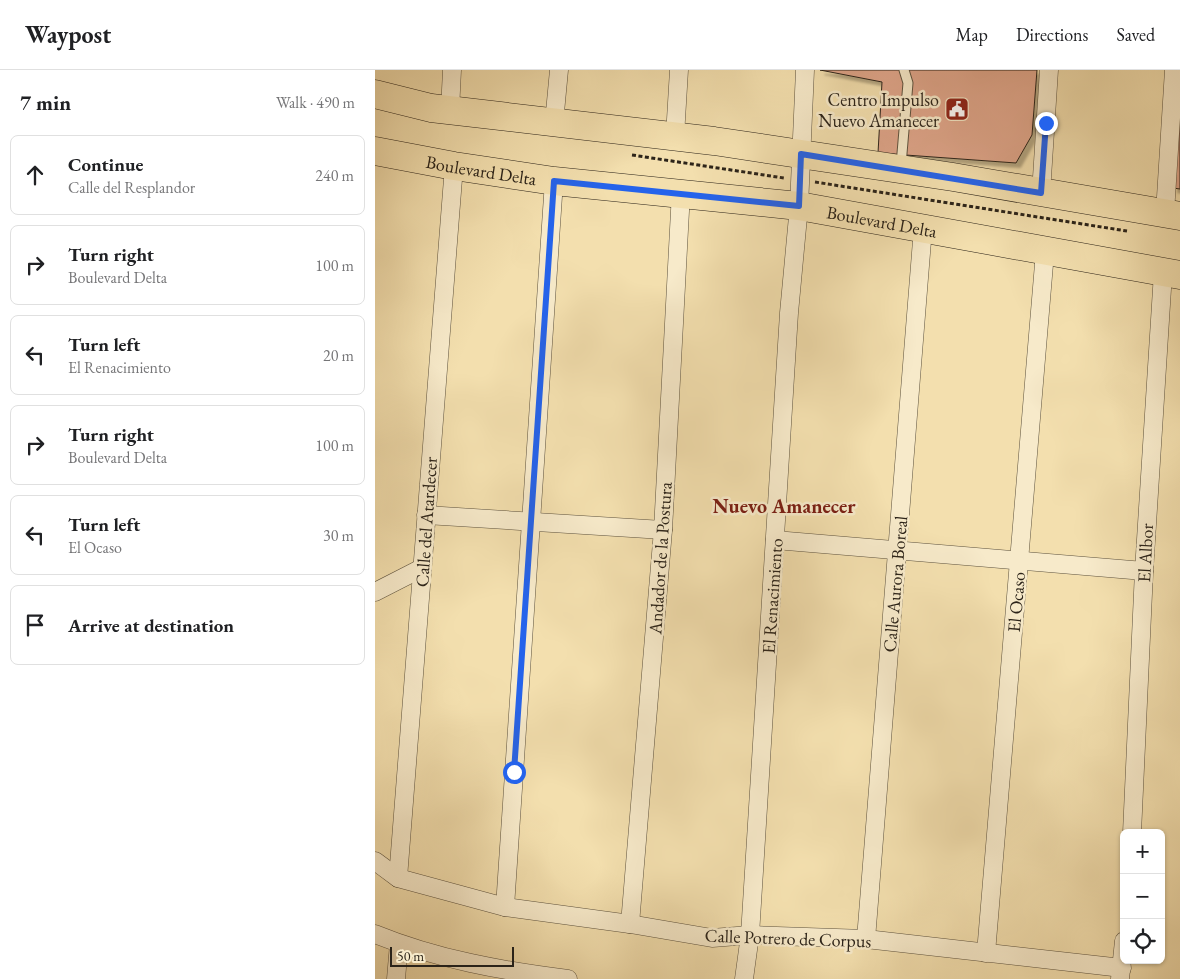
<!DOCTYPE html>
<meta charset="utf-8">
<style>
:root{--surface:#fff;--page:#f6f6f6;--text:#202124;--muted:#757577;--line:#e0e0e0}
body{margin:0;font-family:"EB Garamond",serif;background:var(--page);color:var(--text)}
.controls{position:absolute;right:15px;bottom:15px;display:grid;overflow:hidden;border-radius:8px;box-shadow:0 1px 4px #0004}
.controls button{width:45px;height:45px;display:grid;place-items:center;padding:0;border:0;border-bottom:1px solid var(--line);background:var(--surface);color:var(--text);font:25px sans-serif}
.scale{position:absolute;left:15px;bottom:12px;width:124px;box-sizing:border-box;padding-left:5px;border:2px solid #2b2319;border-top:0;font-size:14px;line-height:18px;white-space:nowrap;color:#2b2319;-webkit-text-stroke:4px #f7eaca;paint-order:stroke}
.stop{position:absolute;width:15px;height:15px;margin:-11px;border:4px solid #2563eb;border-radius:50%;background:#fff}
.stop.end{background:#2563eb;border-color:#fff;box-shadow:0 1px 5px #0008}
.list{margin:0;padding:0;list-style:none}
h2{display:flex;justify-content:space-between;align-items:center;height:65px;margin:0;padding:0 20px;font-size:21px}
h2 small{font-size:16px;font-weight:400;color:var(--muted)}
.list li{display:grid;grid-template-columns:32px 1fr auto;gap:15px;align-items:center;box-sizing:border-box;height:80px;margin:0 10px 10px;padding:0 10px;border:1px solid var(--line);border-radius:8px}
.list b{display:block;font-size:19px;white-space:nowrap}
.list p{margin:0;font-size:16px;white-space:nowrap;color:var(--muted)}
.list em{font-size:16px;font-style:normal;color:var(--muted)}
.icon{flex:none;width:28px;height:28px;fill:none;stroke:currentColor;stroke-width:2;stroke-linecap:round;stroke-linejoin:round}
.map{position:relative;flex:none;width:805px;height:909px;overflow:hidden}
header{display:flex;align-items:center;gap:30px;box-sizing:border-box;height:70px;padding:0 25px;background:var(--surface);border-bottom:1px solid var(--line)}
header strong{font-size:24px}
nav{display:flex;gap:28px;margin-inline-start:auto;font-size:18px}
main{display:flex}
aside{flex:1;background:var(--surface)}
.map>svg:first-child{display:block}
.building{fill:#dfa58a;stroke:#2b2319;filter:url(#shadow)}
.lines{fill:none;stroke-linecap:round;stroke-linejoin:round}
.service-casing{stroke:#5d523e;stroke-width:11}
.minor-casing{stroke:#5d523e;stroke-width:19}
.primary-casing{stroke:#2b2319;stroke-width:29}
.path{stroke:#2b2319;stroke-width:3;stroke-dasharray:4 2.5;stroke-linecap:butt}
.service{stroke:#f7eaca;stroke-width:9}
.minor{stroke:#f7eaca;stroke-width:18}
.primary{stroke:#f3dfae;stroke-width:28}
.route{stroke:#2563eb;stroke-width:6}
.labels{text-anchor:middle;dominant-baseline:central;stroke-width:5;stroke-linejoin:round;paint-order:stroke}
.poi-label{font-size:18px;fill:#2b2319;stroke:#f7eaca;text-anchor:end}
.street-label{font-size:18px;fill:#2b2319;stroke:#f7eaca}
.quarter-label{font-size:20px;font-weight:bold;fill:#7a1f14;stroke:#f7eaca}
</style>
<header>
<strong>Waypost</strong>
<nav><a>Map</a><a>Directions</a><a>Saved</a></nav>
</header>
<main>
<aside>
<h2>7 min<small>Walk · 490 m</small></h2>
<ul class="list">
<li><svg class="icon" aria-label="ahead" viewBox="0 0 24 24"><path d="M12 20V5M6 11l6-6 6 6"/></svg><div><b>Continue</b><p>Calle del Resplandor</p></div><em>240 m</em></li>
<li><svg class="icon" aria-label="right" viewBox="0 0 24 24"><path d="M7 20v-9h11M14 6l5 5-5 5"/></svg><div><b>Turn right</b><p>Boulevard Delta</p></div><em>100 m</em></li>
<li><svg class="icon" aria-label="left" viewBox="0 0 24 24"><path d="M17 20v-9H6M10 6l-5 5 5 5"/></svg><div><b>Turn left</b><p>El Renacimiento</p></div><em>20 m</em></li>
<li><svg class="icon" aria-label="right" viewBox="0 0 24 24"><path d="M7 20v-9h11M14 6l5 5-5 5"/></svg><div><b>Turn right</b><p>Boulevard Delta</p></div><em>100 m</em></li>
<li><svg class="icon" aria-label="left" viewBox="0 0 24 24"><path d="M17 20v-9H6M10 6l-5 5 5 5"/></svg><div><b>Turn left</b><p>El Ocaso</p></div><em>30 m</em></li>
<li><svg class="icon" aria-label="arrive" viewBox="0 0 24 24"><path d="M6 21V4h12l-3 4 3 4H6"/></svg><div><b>Arrive at destination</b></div></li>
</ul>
</aside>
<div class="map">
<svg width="805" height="909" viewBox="0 0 805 909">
<defs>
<filter id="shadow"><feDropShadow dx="4.5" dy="4.5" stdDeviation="1" flood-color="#0004"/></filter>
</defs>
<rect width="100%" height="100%" fill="#f3dfae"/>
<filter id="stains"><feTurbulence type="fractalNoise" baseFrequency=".004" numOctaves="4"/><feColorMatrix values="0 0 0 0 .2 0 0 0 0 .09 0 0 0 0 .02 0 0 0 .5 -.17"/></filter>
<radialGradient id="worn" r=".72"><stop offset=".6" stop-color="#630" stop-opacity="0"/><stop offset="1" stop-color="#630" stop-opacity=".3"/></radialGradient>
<!-- building -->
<g class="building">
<path d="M445 0H662L657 65 641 93 503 83 507 12Z"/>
<path d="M805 0V119L798 118Z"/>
</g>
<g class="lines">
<!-- service casing -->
<g class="service-casing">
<path id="service" d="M526 95 533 13 529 0"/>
</g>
<!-- minor casing -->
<g class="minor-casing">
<g id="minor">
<path d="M75 40 77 0"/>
<path d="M179 53 184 0"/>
<path d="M300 66 304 0"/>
<path d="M666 123 674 0"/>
<path d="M790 143 799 0"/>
<path d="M51 445 288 460"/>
<path d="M400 470 769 501"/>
<path d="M0 522 47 498"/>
<path d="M757 763 769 501 788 203"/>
<path d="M0 791 23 808 130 837 255 854 337 868 375 865 491 869 747 898"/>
<path d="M23 808 79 96"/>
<path d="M130 837 179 111"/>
<path d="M255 854 288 460 306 122"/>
<path d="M0 864C61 889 128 901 193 909"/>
<path d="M491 869 548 158"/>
<path d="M611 883 670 182"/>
<path d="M21 909 24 874"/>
<path d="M369 909 375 865 414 243 424 136 430 0"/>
<path d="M745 909 749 871"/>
</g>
</g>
<!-- primary casing -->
<g class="primary-casing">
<g id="primary">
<path d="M0 24 56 38 339 71 578 107 805 146"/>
<path id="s1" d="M0 81 79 96 179 111 424 136 805 205"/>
</g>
</g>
<!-- path -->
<g class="path">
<path d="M257 85 409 108"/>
<path d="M440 112 752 161"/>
</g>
<!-- service -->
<use href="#service" class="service"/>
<!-- minor -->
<use href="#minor" class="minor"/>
<!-- primary -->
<use href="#primary" class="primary"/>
</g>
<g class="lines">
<!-- route -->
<path class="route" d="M139 702 179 111 424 136 426 84 666 123 671 53"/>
</g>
<!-- icons -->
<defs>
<g id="civic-square" transform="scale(1.25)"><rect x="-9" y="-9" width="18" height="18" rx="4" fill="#8f2418" stroke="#f7eaca"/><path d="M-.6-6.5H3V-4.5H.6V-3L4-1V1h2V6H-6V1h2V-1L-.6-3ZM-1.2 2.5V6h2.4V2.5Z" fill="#fff"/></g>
</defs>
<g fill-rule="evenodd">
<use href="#civic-square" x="582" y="39"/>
</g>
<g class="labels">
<!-- poi labels -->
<g class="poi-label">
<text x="564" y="29">Centro Impulso<tspan x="564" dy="21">Nuevo Amanecer</tspan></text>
</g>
<!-- street labels -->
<g class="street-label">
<text stroke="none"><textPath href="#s1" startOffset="108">Boulevard Delta</textPath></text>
<text stroke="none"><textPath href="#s1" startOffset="512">Boulevard Delta</textPath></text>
<text transform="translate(51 452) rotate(-86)">Calle del Atardecer</text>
<text transform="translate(770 483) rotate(-87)">El Albor</text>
<text transform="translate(285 488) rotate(-86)">Andador de la Postura</text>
<text transform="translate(520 514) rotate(-85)">Calle Aurora Boreal</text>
<text transform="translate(397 526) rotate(-86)">El Renacimiento</text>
<text transform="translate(641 532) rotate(-85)">El Ocaso</text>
<text transform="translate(413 868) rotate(2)">Calle Potrero de Corpus</text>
</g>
<!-- quarter labels -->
<g class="quarter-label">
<text x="409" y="436">Nuevo Amanecer</text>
</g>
</g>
<rect width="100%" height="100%" filter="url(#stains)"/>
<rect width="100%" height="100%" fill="url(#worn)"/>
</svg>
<div class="controls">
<button>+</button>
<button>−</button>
<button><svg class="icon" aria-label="locate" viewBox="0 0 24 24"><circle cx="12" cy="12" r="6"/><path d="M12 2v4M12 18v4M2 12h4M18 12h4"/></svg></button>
</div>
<div class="scale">50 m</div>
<div class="stop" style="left:139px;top:702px"></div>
<div class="stop end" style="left:671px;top:53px"></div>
</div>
</main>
